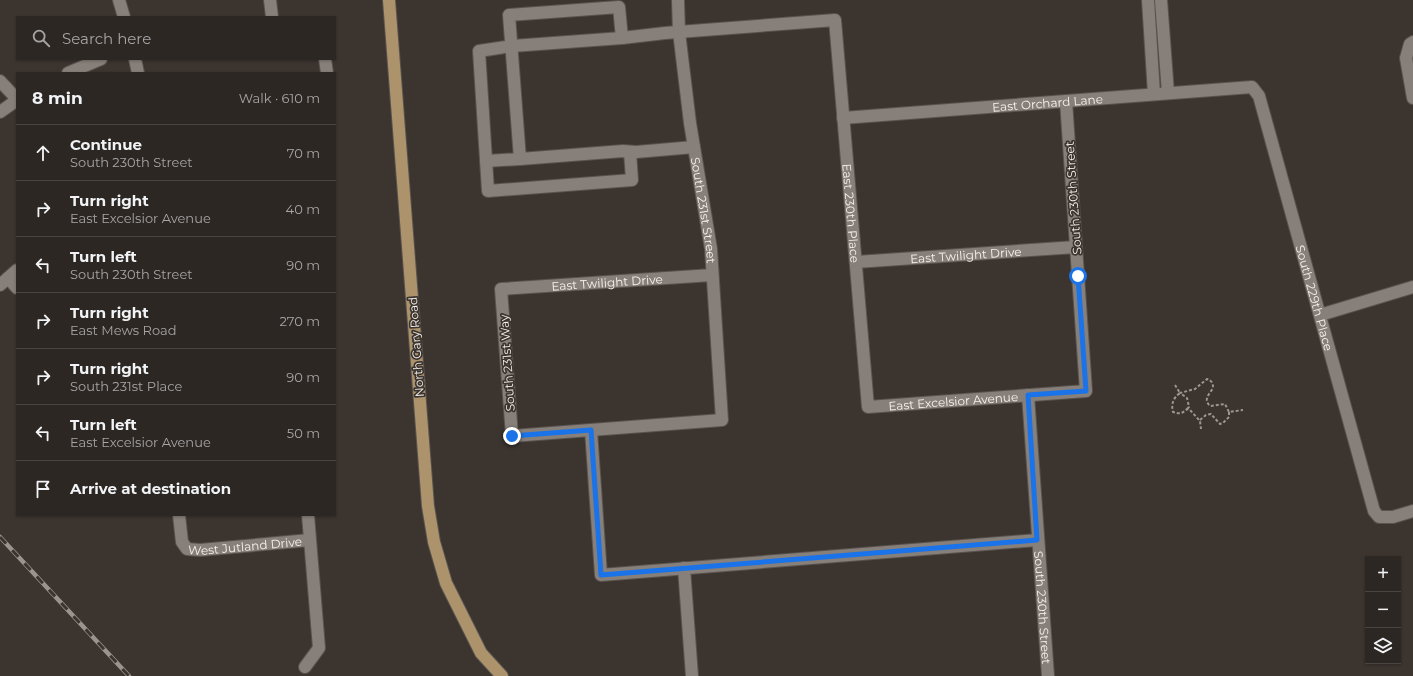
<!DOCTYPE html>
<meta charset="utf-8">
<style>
:root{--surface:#2c2723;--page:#342f2b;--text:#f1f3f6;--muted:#a6a5a6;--line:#484441}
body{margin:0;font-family:Montserrat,sans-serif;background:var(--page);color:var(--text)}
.controls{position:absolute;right:12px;bottom:12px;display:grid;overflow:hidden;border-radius:0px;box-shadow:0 1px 3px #0004}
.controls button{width:36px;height:36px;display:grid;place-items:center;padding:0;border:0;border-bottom:1px solid var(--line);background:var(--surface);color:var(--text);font:20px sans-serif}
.stop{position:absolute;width:12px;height:12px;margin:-9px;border:3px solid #1a73e8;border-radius:50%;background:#fff}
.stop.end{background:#1a73e8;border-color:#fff;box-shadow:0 1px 4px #0008}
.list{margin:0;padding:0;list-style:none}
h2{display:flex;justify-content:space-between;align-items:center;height:52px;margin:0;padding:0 16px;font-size:17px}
h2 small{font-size:13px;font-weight:400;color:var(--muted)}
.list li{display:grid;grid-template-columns:26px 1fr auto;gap:12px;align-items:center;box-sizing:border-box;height:56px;padding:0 16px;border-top:1px solid var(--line)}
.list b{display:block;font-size:15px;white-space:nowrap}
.list p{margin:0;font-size:13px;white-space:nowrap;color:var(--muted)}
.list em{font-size:13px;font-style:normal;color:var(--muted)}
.icon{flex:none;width:22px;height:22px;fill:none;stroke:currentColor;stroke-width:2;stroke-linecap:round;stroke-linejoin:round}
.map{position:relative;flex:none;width:1413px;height:676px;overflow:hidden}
.search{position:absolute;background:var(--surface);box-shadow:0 1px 3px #0004;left:16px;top:16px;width:320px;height:44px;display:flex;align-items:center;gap:10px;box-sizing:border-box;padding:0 14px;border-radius:0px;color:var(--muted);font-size:15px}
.panel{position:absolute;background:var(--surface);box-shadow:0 1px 3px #0004;left:16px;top:72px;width:320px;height:444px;border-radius:0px}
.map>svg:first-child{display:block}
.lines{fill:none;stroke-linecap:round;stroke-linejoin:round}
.minor-casing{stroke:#59534f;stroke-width:14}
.major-casing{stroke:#59534f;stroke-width:14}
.path{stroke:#9c9692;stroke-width:2;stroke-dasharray:3 2;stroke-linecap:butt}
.minor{stroke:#877f7a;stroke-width:12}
.major{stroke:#ac936c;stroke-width:12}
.rail-casing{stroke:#9a9490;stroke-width:4.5}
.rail{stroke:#3b342f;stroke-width:3;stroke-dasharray:9;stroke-linecap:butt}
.route{stroke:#1a73e8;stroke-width:5}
.labels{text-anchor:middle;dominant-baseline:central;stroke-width:3.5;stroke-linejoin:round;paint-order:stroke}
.street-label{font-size:12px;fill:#f6f1ee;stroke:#3b342f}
</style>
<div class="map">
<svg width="1413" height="676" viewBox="0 0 1413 676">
<rect width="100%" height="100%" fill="#3b342f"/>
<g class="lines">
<!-- minor casing -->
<g class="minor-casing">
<g id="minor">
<path d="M119 0 124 17"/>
<path d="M270 0 272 17"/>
<path id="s1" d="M678 0 679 32 690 123 711 249 722 420 512 436 501 289 712 275"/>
<path d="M1148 0 1154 94"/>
<path d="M1161 0 1168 93"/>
<path d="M622 38 512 46 479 51 488 191 632 180 630 152"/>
<path d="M1413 42 1410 44 1406 58 1413 98"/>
<path d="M135 59 138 73"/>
<path d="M325 59 327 73"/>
<path d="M68 73 101 59"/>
<path d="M0 81 17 99"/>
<path d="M0 112 17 100"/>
<path id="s2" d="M843 118 1252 87 1259 96 1374 511 1379 517H1393L1413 511"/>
<path id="s3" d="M694 147 636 152 623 151 520 159 509 15 619 7 622 38 665 33 835 20 868 407 1086 391 1066 101"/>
<path d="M486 161 520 159"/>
<path id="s4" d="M856 262 1076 247"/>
<path d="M8 278 17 288"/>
<path d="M0 285 17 270"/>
<path d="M1320 315 1413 287"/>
<path id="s5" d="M1028 395 1048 676"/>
<path d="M591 430 601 575 1037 540"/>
<path id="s6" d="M179 515 182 542 187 549 200 550 310 540"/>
<path d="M684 568 692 676"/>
<path d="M305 667 319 648 308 515"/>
</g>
</g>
<!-- major casing -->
<g class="major-casing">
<path id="major" d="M389 0 428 506 434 542 446 583 481 653 502 676"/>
</g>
<!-- path -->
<g class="path">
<path d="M1175 385 1180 393C1173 398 1171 404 1173 412 1179 414 1182 414 1187 409L1190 410 1200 421 1201 429"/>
<path d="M1187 409 1189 407 1187 398 1180 393 1195 389 1207 379C1212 381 1213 383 1213 388 1209 395 1203 399 1210 406L1225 404 1229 412 1243 410"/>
<path d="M1200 420 1206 415 1211 414 1220 424 1223 423 1229 417V412"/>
</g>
<!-- minor -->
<use href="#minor" class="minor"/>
<!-- major -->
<use href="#major" class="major"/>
<!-- rail casing -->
<g class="rail-casing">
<path id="rail" d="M0 537 129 676"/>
</g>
<!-- rail -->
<use href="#rail" class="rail"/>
</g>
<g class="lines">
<!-- route -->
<path class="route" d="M512 436 591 430 601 575 1037 540 1028 395 1086 391 1078 276"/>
</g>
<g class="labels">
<!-- street labels -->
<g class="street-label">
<text stroke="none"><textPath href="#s2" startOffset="205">East Orchard Lane</textPath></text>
<text transform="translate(1073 198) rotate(-94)">South 230th Street</text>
<text stroke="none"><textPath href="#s1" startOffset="212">South 231st Street</textPath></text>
<text stroke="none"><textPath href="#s3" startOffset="868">East 230th Place</textPath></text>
<text stroke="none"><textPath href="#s4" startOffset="110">East Twilight Drive</textPath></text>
<text stroke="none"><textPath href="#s1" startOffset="887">East Twilight Drive</textPath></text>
<text stroke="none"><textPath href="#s2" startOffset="631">South 229th Place</textPath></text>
<text transform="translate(416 347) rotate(-94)">North Gary Road</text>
<text transform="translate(507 363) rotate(-94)">South 231st Way</text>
<text stroke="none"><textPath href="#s3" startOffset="1148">East Excelsior Avenue</textPath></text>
<text stroke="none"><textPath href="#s6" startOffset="94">West Jutland Drive</textPath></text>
<text stroke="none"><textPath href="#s5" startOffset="213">South 230th Street</textPath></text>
</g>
</g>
</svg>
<div class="controls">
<button>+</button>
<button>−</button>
<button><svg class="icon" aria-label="layers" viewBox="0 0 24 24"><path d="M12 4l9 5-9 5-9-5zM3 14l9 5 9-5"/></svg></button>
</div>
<div class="stop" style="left:1078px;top:276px"></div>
<div class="stop end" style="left:512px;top:436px"></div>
<div class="search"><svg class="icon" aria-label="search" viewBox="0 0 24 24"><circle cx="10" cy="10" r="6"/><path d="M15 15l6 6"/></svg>Search here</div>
<section class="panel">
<h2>8 min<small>Walk · 610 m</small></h2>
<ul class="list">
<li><svg class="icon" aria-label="ahead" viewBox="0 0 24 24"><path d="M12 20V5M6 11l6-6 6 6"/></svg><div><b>Continue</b><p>South 230th Street</p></div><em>70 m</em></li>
<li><svg class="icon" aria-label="right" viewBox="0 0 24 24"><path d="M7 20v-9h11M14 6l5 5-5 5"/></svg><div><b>Turn right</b><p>East Excelsior Avenue</p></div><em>40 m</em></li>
<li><svg class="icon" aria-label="left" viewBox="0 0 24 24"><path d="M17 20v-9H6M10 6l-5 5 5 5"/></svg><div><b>Turn left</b><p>South 230th Street</p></div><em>90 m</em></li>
<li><svg class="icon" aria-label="right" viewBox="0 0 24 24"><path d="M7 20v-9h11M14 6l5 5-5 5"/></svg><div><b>Turn right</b><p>East Mews Road</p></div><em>270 m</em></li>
<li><svg class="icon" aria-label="right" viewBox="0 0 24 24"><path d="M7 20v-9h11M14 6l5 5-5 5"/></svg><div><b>Turn right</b><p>South 231st Place</p></div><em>90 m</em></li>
<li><svg class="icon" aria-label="left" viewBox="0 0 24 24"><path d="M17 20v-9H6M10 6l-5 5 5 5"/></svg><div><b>Turn left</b><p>East Excelsior Avenue</p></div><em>50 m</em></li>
<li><svg class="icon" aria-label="arrive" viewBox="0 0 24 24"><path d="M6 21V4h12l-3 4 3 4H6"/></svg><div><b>Arrive at destination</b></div></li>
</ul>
</section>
</div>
